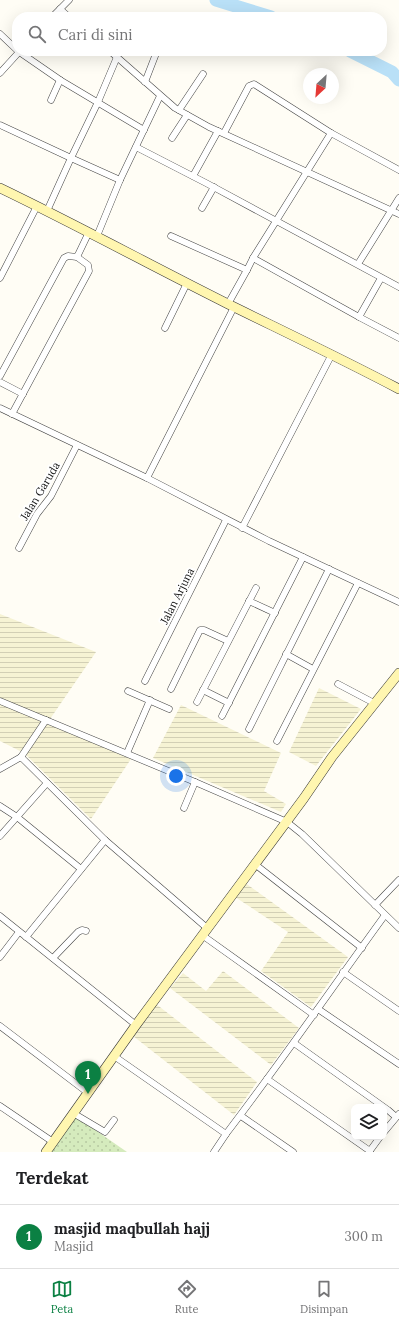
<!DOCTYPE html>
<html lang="id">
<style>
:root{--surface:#fff;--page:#f2f2f2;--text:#202124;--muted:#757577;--line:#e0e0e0;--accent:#0b8043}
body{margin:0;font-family:Lora,serif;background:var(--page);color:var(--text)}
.controls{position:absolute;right:12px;bottom:12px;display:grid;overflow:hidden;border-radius:8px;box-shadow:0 4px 16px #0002}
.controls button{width:36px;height:36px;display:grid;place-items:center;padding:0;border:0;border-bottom:1px solid var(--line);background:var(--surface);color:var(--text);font:20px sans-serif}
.compass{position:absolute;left:303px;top:68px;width:36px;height:36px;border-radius:50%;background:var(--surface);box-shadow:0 4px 16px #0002;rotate:206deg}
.you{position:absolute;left:176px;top:776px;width:14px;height:14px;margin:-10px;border:3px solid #fff;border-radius:50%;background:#1a73e8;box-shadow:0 0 0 6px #1a73e833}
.badge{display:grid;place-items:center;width:26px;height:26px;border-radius:50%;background:var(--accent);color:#fff;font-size:13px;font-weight:700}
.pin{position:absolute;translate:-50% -33px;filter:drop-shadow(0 1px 2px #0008)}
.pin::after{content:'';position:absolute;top:21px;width:14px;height:12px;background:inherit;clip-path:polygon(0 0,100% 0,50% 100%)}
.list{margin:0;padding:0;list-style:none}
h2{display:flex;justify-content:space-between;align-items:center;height:52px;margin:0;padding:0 16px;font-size:17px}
h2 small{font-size:13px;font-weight:400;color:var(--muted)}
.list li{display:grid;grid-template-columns:26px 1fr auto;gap:12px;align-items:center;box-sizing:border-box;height:64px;padding:0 16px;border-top:1px solid var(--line)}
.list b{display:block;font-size:15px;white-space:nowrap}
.list p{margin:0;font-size:13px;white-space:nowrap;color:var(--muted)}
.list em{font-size:13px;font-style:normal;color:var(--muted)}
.icon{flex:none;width:22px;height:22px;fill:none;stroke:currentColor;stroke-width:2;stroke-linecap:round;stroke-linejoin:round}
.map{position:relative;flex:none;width:399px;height:1152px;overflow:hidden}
.search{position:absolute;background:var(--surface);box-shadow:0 4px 16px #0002;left:12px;right:12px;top:12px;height:44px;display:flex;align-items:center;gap:10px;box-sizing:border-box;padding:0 14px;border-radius:16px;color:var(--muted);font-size:15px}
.sheet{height:116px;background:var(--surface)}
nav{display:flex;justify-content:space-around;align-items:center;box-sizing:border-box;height:56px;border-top:1px solid var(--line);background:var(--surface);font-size:11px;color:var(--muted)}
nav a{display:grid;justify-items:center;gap:2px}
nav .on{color:var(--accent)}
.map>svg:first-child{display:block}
.farmland{fill:url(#farmland-rules)}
.grass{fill:url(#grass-dots)}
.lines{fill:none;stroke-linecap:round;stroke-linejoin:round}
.river{stroke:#b9e0f7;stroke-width:13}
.minor-casing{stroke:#444;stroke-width:7}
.secondary-casing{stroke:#333;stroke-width:10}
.minor{stroke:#fff;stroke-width:6}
.secondary{stroke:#fff6b0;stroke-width:9}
.labels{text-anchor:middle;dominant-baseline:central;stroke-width:4;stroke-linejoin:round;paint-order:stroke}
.street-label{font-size:11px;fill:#111;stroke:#fff}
</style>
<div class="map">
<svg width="399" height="1152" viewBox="0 0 399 1152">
<defs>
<pattern id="farmland-rules" width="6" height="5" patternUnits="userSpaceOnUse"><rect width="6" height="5" fill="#f6f3d4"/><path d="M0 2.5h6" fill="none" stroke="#d2cfb5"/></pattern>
<pattern id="grass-dots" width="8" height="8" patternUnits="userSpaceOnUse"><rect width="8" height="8" fill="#d5ebbd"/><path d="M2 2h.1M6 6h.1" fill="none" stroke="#b6c8a1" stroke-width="1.8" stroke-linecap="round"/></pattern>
</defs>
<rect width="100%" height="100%" fill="#fffdf5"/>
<!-- farmland -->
<g class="farmland">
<path d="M0 614 96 652 48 722 131 759 91 819 24 753 0 741Z"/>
<path d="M319 688 361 709 316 766 289 752Z"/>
<path d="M181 705 281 753 264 791 286 804 281 812 153 758Z"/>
<path d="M244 882 348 957 311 1007 261 971 288 932 232 895Z"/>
<path d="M223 971 299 1028 271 1065 170 988 183 973 206 991Z"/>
<path d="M156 1004 257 1082 234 1115 133 1036Z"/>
</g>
<!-- grass -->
<path class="grass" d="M75 1116 127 1152H49Z"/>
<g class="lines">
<!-- river -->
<g class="river">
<path d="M216 0 271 17"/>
<path d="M350 51 392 72 399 80"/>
</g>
<!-- minor casing -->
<g class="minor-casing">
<g id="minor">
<path d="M60 9 69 0"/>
<path d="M52 17 60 9 69 17"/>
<path d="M0 34 17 50"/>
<path d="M18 51 60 80 144 130"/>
<path d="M110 51 175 108 209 127 399 214"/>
<path d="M0 73 20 51"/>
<path d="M145 82 157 51"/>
<path d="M51 100 60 80"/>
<path d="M179 110 203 74"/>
<path d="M0 125 71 158 98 102 117 57"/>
<path d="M224 133 249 86 254 84 331 133 399 170"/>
<path d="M172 138 187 115"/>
<path d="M136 147 206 183 399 287"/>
<path d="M193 176 218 131"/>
<path d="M202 208 214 187"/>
<path d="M47 211 71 158 120 180"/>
<path d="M97 236 120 180 160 96"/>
<path d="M171 236 247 270"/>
<path d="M253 258 359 317 399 338"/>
<path d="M358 264 399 198"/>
<path d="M0 278 37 206"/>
<path d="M228 304 247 270 253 258 331 133"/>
<path d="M359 317 381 278"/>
<path d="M165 328 187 283"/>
<path d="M0 376 64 258 68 256 77 257 89 232"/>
<path d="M0 382 23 394"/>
<path d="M0 408 147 478 269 541 399 602"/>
<path d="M12 414 89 271 88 265 77 257"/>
<path d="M147 478 234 307"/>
<path d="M242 528 332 354"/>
<path d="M19 548 37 514 51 496 77 445"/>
<path d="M249 601 275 613"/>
<path d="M286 654 313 669"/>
<path d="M145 681 226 520"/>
<path d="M338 684 374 703"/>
<path d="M171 689 200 630H204L228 641"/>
<path d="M203 690 229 703"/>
<path d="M128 691 169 709"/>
<path d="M0 701 195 782 287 822 302 834 399 928"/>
<path d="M197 702 256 588"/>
<path d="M222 716 303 557"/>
<path d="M249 729 329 569"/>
<path d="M277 741 358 583"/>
<path d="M127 753 150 700"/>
<path d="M21 757 46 720"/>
<path d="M0 769 21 757 105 840 207 928"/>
<path d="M0 806 17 817 81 869"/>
<path d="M184 808 195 782"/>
<path d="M0 836 47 783"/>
<path d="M256 865 362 948"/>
<path d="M375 905 399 880"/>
<path d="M0 916 136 1025"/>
<path d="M202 935 314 1015"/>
<path d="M26 937 105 840"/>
<path d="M0 957 19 932"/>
<path d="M53 958 78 932 82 930 86 931"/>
<path d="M343 972 399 1011"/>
<path d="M318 1009 399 1064"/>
<path d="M0 1026 87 1092"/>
<path d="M294 1043 388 1110 396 1117"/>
<path d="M114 1056 226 1134C281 1062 332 988 385 915"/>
<path d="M267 1079 370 1151"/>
<path d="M0 1106 53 1142"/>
<path d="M73 1113 105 1132 114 1120"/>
<path d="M241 1116 293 1152"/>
<path d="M384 1132 399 1114"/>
<path d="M214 1152 226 1134"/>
<path d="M369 1152 380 1137"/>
</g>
</g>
<!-- secondary casing -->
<g class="secondary-casing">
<g id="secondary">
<path d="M0 188C77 225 152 266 228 304 285 332 342 359 399 389"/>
<path d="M46 1152 136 1025 304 798 332 757 399 673"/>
</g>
</g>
<!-- minor -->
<use href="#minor" class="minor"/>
<!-- secondary -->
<use href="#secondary" class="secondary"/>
</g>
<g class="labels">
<!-- street labels -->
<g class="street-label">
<text transform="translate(40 491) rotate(-59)">Jalan Garuda</text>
<text transform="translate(177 596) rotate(-63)">Jalan Arjuna</text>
</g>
</g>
</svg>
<div class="controls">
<button><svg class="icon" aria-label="layers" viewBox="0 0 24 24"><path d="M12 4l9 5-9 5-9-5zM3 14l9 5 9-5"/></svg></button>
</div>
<svg class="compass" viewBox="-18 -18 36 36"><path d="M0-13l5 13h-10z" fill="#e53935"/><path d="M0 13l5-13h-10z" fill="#757577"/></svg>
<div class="you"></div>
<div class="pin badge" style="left:88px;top:1094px">1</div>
<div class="search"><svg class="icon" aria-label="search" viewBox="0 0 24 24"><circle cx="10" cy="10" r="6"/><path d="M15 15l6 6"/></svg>Cari di sini</div>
</div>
<section class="sheet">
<h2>Terdekat<small></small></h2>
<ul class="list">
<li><span class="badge">1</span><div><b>masjid maqbullah hajj</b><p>Masjid</p></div><em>300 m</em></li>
</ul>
</section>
<nav>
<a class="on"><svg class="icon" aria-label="map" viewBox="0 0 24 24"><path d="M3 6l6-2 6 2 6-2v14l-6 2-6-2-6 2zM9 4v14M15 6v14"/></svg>Peta</a>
<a><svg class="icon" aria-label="directions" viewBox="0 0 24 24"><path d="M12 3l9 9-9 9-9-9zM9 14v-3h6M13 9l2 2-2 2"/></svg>Rute</a>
<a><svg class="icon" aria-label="saved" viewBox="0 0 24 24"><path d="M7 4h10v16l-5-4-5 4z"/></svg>Disimpan</a>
</nav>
